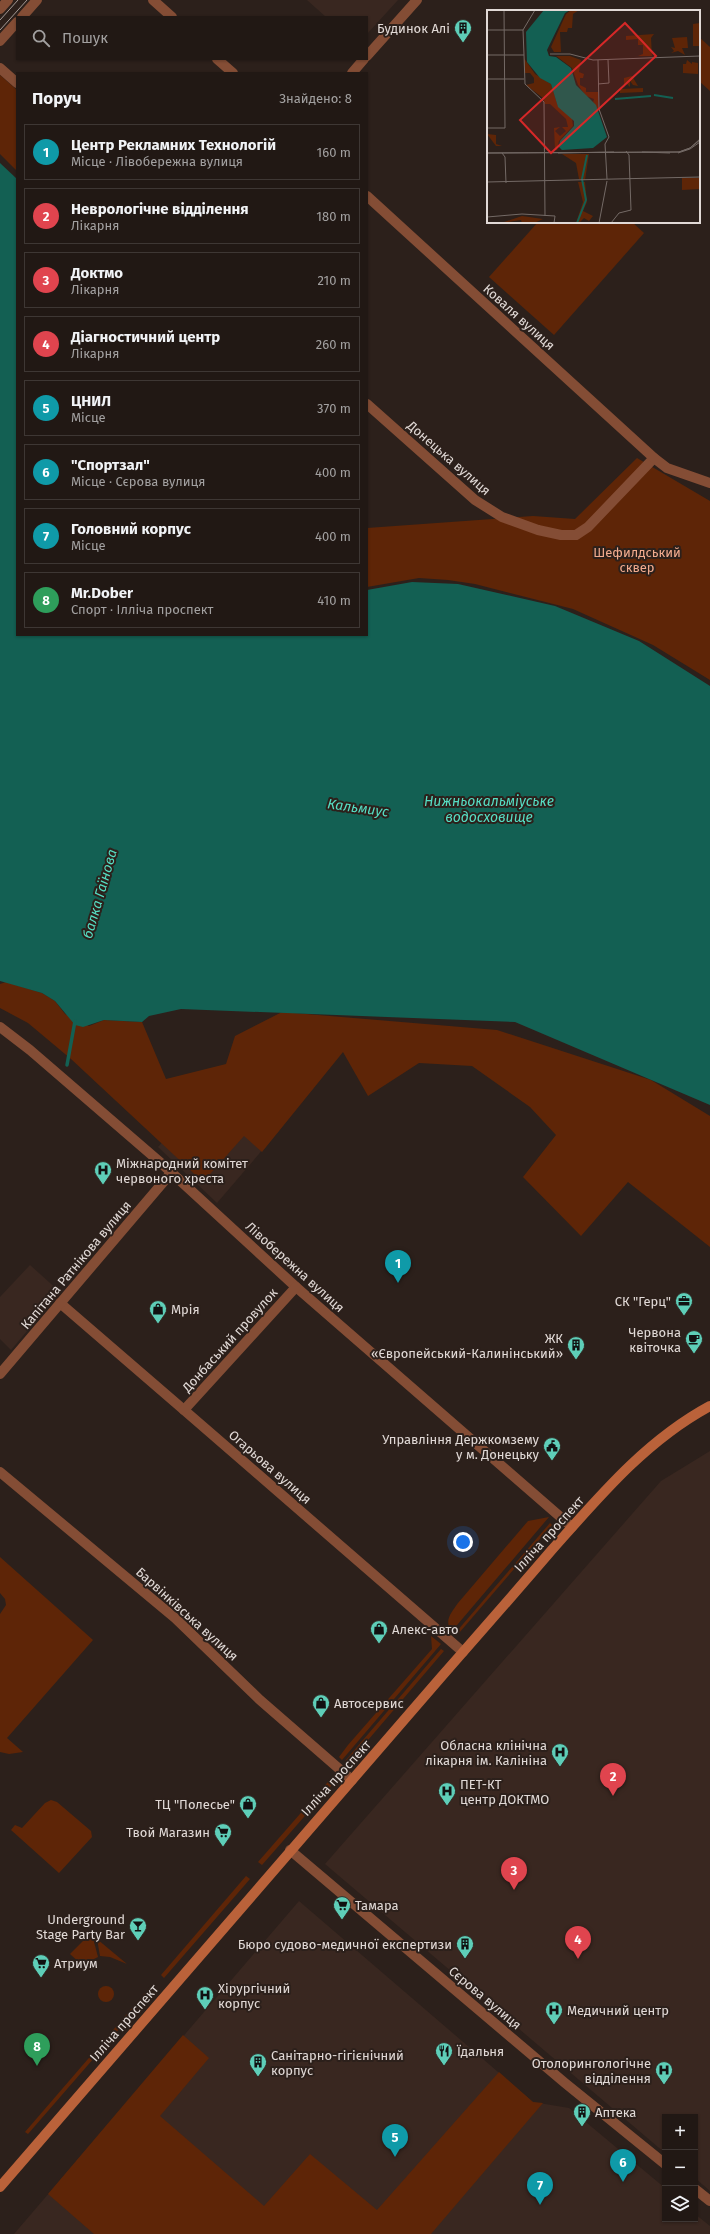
<!DOCTYPE html>
<html lang="uk">
<meta charset="utf-8">
<style>
:root{--surface:#211814;--page:#29211d;--text:#f1f3f6;--muted:#a2a0a0;--line:#3e3734;--accent:#7c3aed}
body{margin:0;font-family:"Fira Sans",sans-serif;background:var(--page);color:var(--text)}
.controls{position:absolute;right:12px;bottom:12px;display:grid;overflow:hidden;border-radius:0px;box-shadow:0 1px 3px #0004}
.controls button{width:36px;height:36px;display:grid;place-items:center;padding:0;border:0;border-bottom:1px solid var(--line);background:var(--surface);color:var(--text);font:20px sans-serif}
.you{position:absolute;left:463px;top:1542px;width:14px;height:14px;margin:-10px;border:3px solid #fff;border-radius:50%;background:#1a73e8;box-shadow:0 0 0 6px #1a73e833}
.badge{display:grid;place-items:center;width:26px;height:26px;border-radius:50%;background:var(--accent);color:#fff;font-size:13px;font-weight:700}
.pin{position:absolute;translate:-50% -33px;filter:drop-shadow(0 1px 2px #0008)}
.pin::after{content:'';position:absolute;top:21px;width:14px;height:12px;background:inherit;clip-path:polygon(0 0,100% 0,50% 100%)}
.list{margin:0;padding:0;list-style:none}
h2{display:flex;justify-content:space-between;align-items:center;height:52px;margin:0;padding:0 16px;font-size:17px}
h2 small{font-size:13px;font-weight:400;color:var(--muted)}
.list li{display:grid;grid-template-columns:26px 1fr auto;gap:12px;align-items:center;box-sizing:border-box;height:56px;margin:0 8px 8px;padding:0 8px;border:1px solid var(--line);border-radius:0px}
.list b{display:block;font-size:15px;white-space:nowrap}
.list p{margin:0;font-size:13px;white-space:nowrap;color:var(--muted)}
.list em{font-size:13px;font-style:normal;color:var(--muted)}
.icon{flex:none;width:22px;height:22px;fill:none;stroke:currentColor;stroke-width:2;stroke-linecap:round;stroke-linejoin:round}
.map{position:relative;flex:none;width:710px;height:2234px;overflow:hidden}
.search{position:absolute;background:var(--surface);box-shadow:0 1px 3px #0004;left:16px;top:16px;width:352px;height:44px;display:flex;align-items:center;gap:10px;box-sizing:border-box;padding:0 14px;border-radius:0px;color:var(--muted);font-size:15px}
.panel{position:absolute;background:var(--surface);box-shadow:0 1px 3px #0004;left:16px;top:72px;width:352px;height:564px;border-radius:0px}
.map>svg:first-child{display:block}
.built{fill:#392720}
.green{fill:#5e2507}
.water{fill:#136053}
.lines{fill:none;stroke-linecap:round;stroke-linejoin:round}
.stream{stroke:#136053;stroke-width:3.5}
.minor{stroke:#844d35;stroke-width:10}
.tertiary{stroke:#844d35;stroke-width:10}
.secondary{stroke:#ba623a;stroke-width:10}
.tram{stroke:#a49b97;stroke-width:1}
.labels{text-anchor:middle;dominant-baseline:central;stroke-width:4;stroke-linejoin:round;paint-order:stroke}
.poi-label{font-size:13px;fill:#e1d9d6;stroke:#2c201b;text-anchor:start}
.street-label{font-size:13px;fill:#e1d9d6;stroke:#2c201b}
.park-label{font-size:13px;fill:#f2ab8e;stroke:#2c201b}
.water-label{font-size:14px;font-style:italic;fill:#56dec4;stroke:#2c201b}
.inset-river{fill:none;stroke:#136053;stroke-width:2}
.inset-road{fill:none;stroke:#746a66;stroke-width:1}
.view{fill:#d62828;fill-opacity:0.15;stroke:#d62828;stroke-width:2}
.inset-edge{fill:none;stroke:#e1d9d6;stroke-width:2}
</style>
<div class="map">
<svg width="710" height="2234" viewBox="0 0 710 2234">
<rect width="100%" height="100%" fill="#2c201b"/>
<!-- built -->
<g class="built">
<path d="M307 0H398L367 34V17H326Z"/>
<path d="M218 1080 282 1127 217 1203 158 1147Z"/>
<path d="M30 1265 60 1292 11 1350 0 1339V1297Z"/>
<path d="M710 1451V2191L695 2178V2117H665V2153L325 1864 661 1481Z"/>
<path d="M299 1901 533 2102 569 2108 665 2188V2219H695V2214L710 2226V2234H14Z"/>
</g>
<!-- green -->
<g class="green">
<path d="M699 37 710 47V91L699 81Z"/>
<path d="M0 75 17 90V171L0 154Z"/>
<path d="M538 222H632L644 233 554 335 489 277Z"/>
<path d="M637 458 710 501V680L653 645 573 609 475 584 448 580 419 578 367 587V528L533 516 575 519Z"/>
<path d="M6 982 42 993 55 1001 65 1014 89 1026 104 1020 142 1022 166 1079 226 1064 235 1036 282 1012 497 1030 651 1080 710 1116V1247L628 1182 581 1236 523 1177 556 1135 530 1107 472 1066 419 1063 368 1096 343 1052 262 1152 244 1136 203 1182 71 1059 28 1023 0 1008V984Z"/>
<path d="M549 1517 452 1631C443 1621 452 1612 458 1603L528 1521Z"/>
<path d="M550 1523 552 1525 459 1633 457 1631Z"/>
<path d="M0 1557 93 1640 7 1738 23 1752 9 1754 0 1752V1614L6 1605 5 1599 0 1593Z"/>
<path d="M431 1636 441 1644 342 1760 339 1757 348 1745 432 1649Z"/>
<path d="M441 1649 444 1651 351 1760 345 1761Z"/>
<path d="M334 1775 338 1778 262 1865 258 1862Z"/>
<path d="M51 1800 57 1802 91 1831 92 1837 59 1873 11 1830 15 1825 22 1828 45 1803Z"/>
<path d="M246 1876 250 1879 164 1978 161 1975Z"/>
<path d="M93 1938 98 1957 82 1965 70 1954 85 1939Z"/>
<path d="M97 1939 127 1964 110 1957 100 1956Z"/>
<path d="M151 1986 154 1989 28 2134 25 2132Z"/>
<circle cx="106" cy="1994" r="8"/>
<path d="M183 2035 209 2058 160 2116 264 2206 310 2154 377 2210 499 2072 533 2102 543 2103 431 2234H94L48 2194Z"/>
</g>
<!-- water -->
<path class="water" d="M0 163 17 179V635H367V590L412 582 458 584 555 606 639 641 710 686V1105L515 1022 181 1009 149 1016 142 1022 104 1020 83 1027 75 1025 55 1001 42 993 0 981Z"/>
<g class="lines">
<!-- stream -->
<path class="stream" d="M67 1065 75 1021"/>
<!-- minor -->
<g class="minor">
<path d="M367 56 417 0"/>
<path d="M0 68 17 83"/>
<path d="M352 73 364 59"/>
<path d="M367 404 475 500 502 517 538 530 561 535H576L588 527 654 458"/>
<path d="M60 1303 184 1410"/>
<path d="M0 1374 171 1173"/>
<path d="M0 1472 175 1618 260 1700 352 1780"/>
<path d="M290 1850 565 2083 665 2164"/>
<path d="M695 2189 710 2201"/>
</g>
<!-- tertiary -->
<g class="tertiary">
<path d="M153 0 172 17"/>
<path d="M0 9 8 0"/>
<path d="M22 17 37 0"/>
<path d="M0 41 17 22"/>
<path d="M217 59 233 73"/>
<path d="M367 196 654 458 667 468 710 483"/>
<path d="M0 1027 30 1050 161 1163 296 1287 572 1527"/>
<path d="M296 1287 184 1410 463 1652"/>
</g>
<!-- secondary -->
<path class="secondary" d="M0 2187C147 2016 295 1846 442 1676 478 1635 514 1594 550 1552 598 1498 645 1441 710 1406"/>
<!-- tram -->
<g class="tram">
<path d="M0 20 18 0"/>
<path d="M0 30 27 0"/>
</g>
</g>
<!-- icons -->
<defs>
<g id="building-pin" transform="scale(0.9)"><path d="M0 17L-7.5 6A9.5 9.5 0 1 1 7.5 6Z" fill="#5eceb8" stroke="#2c201b"/><path d="M-4-6H4V6H1V3H-1V6H-4ZM-2.5-4.3h1.7v1.8h-1.7ZM.8-4.3h1.7v1.8H.8ZM-2.5-1h1.7V.8h-1.7ZM.8-1h1.7V.8H.8Z" fill="#111"/></g>
<g id="hospital-pin" transform="scale(0.9)"><path d="M0 17L-7.5 6A9.5 9.5 0 1 1 7.5 6Z" fill="#5eceb8" stroke="#2c201b"/><path d="M-5-5h3v3.5h4V-5h3V5h-3V1.5h-4V5h-3Z" fill="#111"/></g>
<g id="office-pin" transform="scale(0.9)"><path d="M0 17L-7.5 6A9.5 9.5 0 1 1 7.5 6Z" fill="#5eceb8" stroke="#2c201b"/><path d="M-6-3h4V-5.5h4V-3h4V5H-6ZM-1-4.5V-3h2v-1.5ZM-6 0V1H6V0Z" fill="#111"/></g>
<g id="shop-pin" transform="scale(0.9)"><path d="M0 17L-7.5 6A9.5 9.5 0 1 1 7.5 6Z" fill="#5eceb8" stroke="#2c201b"/><path d="M-5-2.5h2.3a2.7 3.5 0 0 1 5.4 0H5L5.5 6h-11ZM-1.5-2.5h3a1.5 2.3 0 0 0-3 0Z" fill="#111"/></g>
<g id="cafe-pin" transform="scale(0.9)"><path d="M0 17L-7.5 6A9.5 9.5 0 1 1 7.5 6Z" fill="#5eceb8" stroke="#2c201b"/><path d="M-5.5-4.5H6V0H3Q3 3.5 0 3.5H-2.5Q-5.5 3.5-5.5 0ZM3-3.2v2h1.7v-2ZM-6 4.5H4V6H-6Z" fill="#111"/></g>
<g id="civic-pin" transform="scale(0.9)"><path d="M0 17L-7.5 6A9.5 9.5 0 1 1 7.5 6Z" fill="#5eceb8" stroke="#2c201b"/><path d="M-.6-6.5H3V-4.5H.6V-3L4-1V1h2V6H-6V1h2V-1L-.6-3ZM-1.2 2.5V6h2.4V2.5Z" fill="#111"/></g>
<g id="supermarket-pin" transform="scale(0.9)"><path d="M0 17L-7.5 6A9.5 9.5 0 1 1 7.5 6Z" fill="#5eceb8" stroke="#2c201b"/><path d="M-6-5.5h2.5l.6 2H6L4.5 2H-2.5L-4.4-4H-6ZM-1.5 3.2a1.3 1.3 0 1 0 .1 0ZM3 3.2a1.3 1.3 0 1 0 .1 0Z" fill="#111"/></g>
<g id="bar-pin" transform="scale(0.9)"><path d="M0 17L-7.5 6A9.5 9.5 0 1 1 7.5 6Z" fill="#5eceb8" stroke="#2c201b"/><path d="M-6-5H6L.8 .8V4.5H3.5V6h-7V4.5H-.8V.8Z" fill="#111"/></g>
<g id="restaurant-pin" transform="scale(0.9)"><path d="M0 17L-7.5 6A9.5 9.5 0 1 1 7.5 6Z" fill="#5eceb8" stroke="#2c201b"/><path d="M-5-6h1v4h1v-4h1v4h1v-4h1v5L-1.5 .5V6h-2V.5L-5-1ZM5-6V6H3V1.5H1.5Q1.5-4 5-6Z" fill="#111"/></g>
</defs>
<g fill-rule="evenodd">
<use href="#building-pin" x="463" y="28"/>
<use href="#hospital-pin" x="103" y="1170"/>
<use href="#office-pin" x="684" y="1301"/>
<use href="#shop-pin" x="158" y="1309"/>
<use href="#cafe-pin" x="694" y="1339"/>
<use href="#building-pin" x="576" y="1345"/>
<use href="#civic-pin" x="552" y="1446"/>
<use href="#shop-pin" x="379" y="1629"/>
<use href="#shop-pin" x="321" y="1703"/>
<use href="#hospital-pin" x="560" y="1752"/>
<use href="#hospital-pin" x="447" y="1791"/>
<use href="#shop-pin" x="248" y="1804"/>
<use href="#supermarket-pin" x="223" y="1832"/>
<use href="#supermarket-pin" x="342" y="1905"/>
<use href="#bar-pin" x="138" y="1926"/>
<use href="#building-pin" x="465" y="1944"/>
<use href="#supermarket-pin" x="41" y="1963"/>
<use href="#hospital-pin" x="205" y="1995"/>
<use href="#hospital-pin" x="554" y="2010"/>
<use href="#restaurant-pin" x="444" y="2051"/>
<use href="#building-pin" x="258" y="2062"/>
<use href="#hospital-pin" x="664" y="2070"/>
<use href="#building-pin" x="582" y="2112"/>
</g>
<g class="labels">
<!-- poi labels -->
<g class="poi-label">
<text x="450" y="28" text-anchor="end">Будинок Алі</text>
<text x="116" y="1163">Міжнародний комітет<tspan x="116" dy="15">червоного хреста</tspan></text>
<text x="671" y="1301" text-anchor="end">СК "Герц"</text>
<text x="171" y="1309">Мрія</text>
<text x="681" y="1332" text-anchor="end">Червона<tspan x="681" dy="15">квіточка</tspan></text>
<text x="563" y="1338" text-anchor="end">ЖК<tspan x="563" dy="15">«Європейський-Калинінський»</tspan></text>
<text x="539" y="1439" text-anchor="end">Управління Держкомзему<tspan x="539" dy="15">у м. Донецьку</tspan></text>
<text x="392" y="1629">Алекс-авто</text>
<text x="334" y="1703">Автосервис</text>
<text x="547" y="1745" text-anchor="end">Обласна клінічна<tspan x="547" dy="15">лікарня ім. Калініна</tspan></text>
<text x="460" y="1784">ПЕТ-КТ<tspan x="460" dy="15">центр ДОКТМО</tspan></text>
<text x="235" y="1804" text-anchor="end">ТЦ "Полесье"</text>
<text x="210" y="1832" text-anchor="end">Твой Магазин</text>
<text x="355" y="1905">Тамара</text>
<text x="125" y="1919" text-anchor="end">Underground<tspan x="125" dy="15">Stage Party Bar</tspan></text>
<text x="452" y="1944" text-anchor="end">Бюро судово-медичної експертизи</text>
<text x="54" y="1963">Атриум</text>
<text x="218" y="1988">Хірургічний<tspan x="218" dy="15">корпус</tspan></text>
<text x="567" y="2010">Медичний центр</text>
<text x="457" y="2051">Їдальня</text>
<text x="271" y="2055">Санітарно-гігієнічний<tspan x="271" dy="15">корпус</tspan></text>
<text x="651" y="2063" text-anchor="end">Отолорингологічне<tspan x="651" dy="15">відділення</tspan></text>
<text x="595" y="2112">Аптека</text>
</g>
<!-- street labels -->
<g class="street-label">
<text transform="translate(519 317) rotate(42)">Коваля вулиця</text>
<text transform="translate(449 458) rotate(41)">Донецька вулиця</text>
<text transform="translate(76 1265) rotate(-50)">Капітана Ратнікова вулиця</text>
<text transform="translate(295 1267) rotate(42)">Лівобережна вулиця</text>
<text transform="translate(230 1340) rotate(-48)">Донбаський провулок</text>
<text transform="translate(270 1467) rotate(41)">Огарьова вулиця</text>
<text transform="translate(549 1534) rotate(-48)">Ілліча проспект</text>
<text transform="translate(187 1614) rotate(42)">Барвінківська вулиця</text>
<text transform="translate(336 1778) rotate(-48)">Ілліча проспект</text>
<text transform="translate(485 1998) rotate(40)">Сєрова вулиця</text>
<text transform="translate(124 2023) rotate(-49)">Ілліча проспект</text>
</g>
<!-- park labels -->
<g class="park-label">
<text x="637" y="552">Шефилдський<tspan x="637" dy="15">сквер</tspan></text>
</g>
<!-- water labels -->
<g class="water-label">
<text x="489" y="801">Нижньокальміуське<tspan x="489" dy="16">водосховище</tspan></text>
<text transform="translate(358 808) rotate(8)">Кальмиус</text>
<text transform="translate(100 894) rotate(-74)">балка Гаїнова</text>
</g>
</g>
<!-- overview -->
<g transform="translate(487 10)">
<rect width="213" height="213" fill="#2c201b"/>
<path d="M84 0H92L86 4 85 18H81L80 22H73L74 42H67L64 37 79 4ZM213 13V36H206V14ZM167 24 164 28 165 46H151L156 44V35H151V29L139 30V26ZM200 27 201 38H195L198 45 191 41 184 43 187 41 184 37 188 38 185 28ZM69 46H83L94 50 92 62 97 64 96 68H93V75L99 78V82H111V101L106 92 107 89 99 86 91 75 85 58ZM37 48 48 64 64 74 71 96 85 108 86 116 72 131 70 140H68L67 118 73 117 68 121 73 126 79 121 75 117H81L79 109 63 94H58L56 88 39 75 47 73V68L43 63H37ZM200 50 205 54V58V52L211 53V64L196 63V54H199ZM145 66 151 76 146 75 143 71V77L139 73 137 78V68ZM156 78V82L133 83V79ZM0 124 9 125V134L15 136H9ZM75 144H102L98 170 92 169 89 153ZM195 168H213V179L195 180ZM91 172H98L100 192 96 201 106 206 102 211 97 208 93 212 102 213H89L96 192ZM35 206 56 209 47 213H35L34 210 14 213Z" fill="#5e2507"/>
<path d="M57 0H83L78 3 60 40 62 46 69 47 84 58 89 75 109 95 120 127 106 138 75 140 72 137 73 131 87 116V111L71 97 64 74 53 68 40 52 39 22Z" fill="#136053"/>
<path class="inset-river" d="M167 85 186 88M128 89 164 86M90 213 99 190 95 169 100 145"/>
<path class="inset-road" d="M0 20H36L37 45H0M36 20 48 0M63 44H83L106 50 213 46M37 45 38 74 57 92 58 206M111 50 112 99 122 127 118 134 120 169M0 69H37M111 74 122 73 121 50M0 118H18L17 0M155 142 183 143M0 143 192 142 203 138 213 129M0 143 192 142 203 138 213 130M15 143 18 147 19 173M71 143 127 142M191 143 203 139 213 132M0 172 213 167M0 207 35 204 68 206 67 213M112 213 120 171M124 213 132 203 144 200 142 145 139 141"/>
<path class="view" d="M138 13 169 46 64 143 33 110Z"/>
<rect width="213" height="213" class="inset-edge"/>
</g>
</svg>
<div class="controls">
<button>+</button>
<button>−</button>
<button><svg class="icon" aria-label="layers" viewBox="0 0 24 24"><path d="M12 4l9 5-9 5-9-5zM3 14l9 5 9-5"/></svg></button>
</div>
<div class="you"></div>
<div class="pin badge" style="left:398px;top:1283px;background:#0f9aa8">1</div>
<div class="pin badge" style="left:613px;top:1796px;background:#e0444e">2</div>
<div class="pin badge" style="left:514px;top:1890px;background:#e0444e">3</div>
<div class="pin badge" style="left:578px;top:1959px;background:#e0444e">4</div>
<div class="pin badge" style="left:395px;top:2157px;background:#0f9aa8">5</div>
<div class="pin badge" style="left:623px;top:2182px;background:#0f9aa8">6</div>
<div class="pin badge" style="left:540px;top:2205px;background:#0f9aa8">7</div>
<div class="pin badge" style="left:37px;top:2066px;background:#2e9e5b">8</div>
<div class="search"><svg class="icon" aria-label="search" viewBox="0 0 24 24"><circle cx="10" cy="10" r="6"/><path d="M15 15l6 6"/></svg>Пошук</div>
<section class="panel">
<h2>Поруч<small>Знайдено: 8</small></h2>
<ul class="list">
<li><span class="badge" style="background:#0f9aa8">1</span><div><b>Центр Рекламних Технологій</b><p>Місце · Лівобережна вулиця</p></div><em>160 m</em></li>
<li><span class="badge" style="background:#e0444e">2</span><div><b>Неврологічне відділення</b><p>Лікарня</p></div><em>180 m</em></li>
<li><span class="badge" style="background:#e0444e">3</span><div><b>Доктмо</b><p>Лікарня</p></div><em>210 m</em></li>
<li><span class="badge" style="background:#e0444e">4</span><div><b>Діагностичний центр</b><p>Лікарня</p></div><em>260 m</em></li>
<li><span class="badge" style="background:#0f9aa8">5</span><div><b>ЦНИЛ</b><p>Місце</p></div><em>370 m</em></li>
<li><span class="badge" style="background:#0f9aa8">6</span><div><b>&quot;Спортзал&quot;</b><p>Місце · Сєрова вулиця</p></div><em>400 m</em></li>
<li><span class="badge" style="background:#0f9aa8">7</span><div><b>Головний корпус</b><p>Місце</p></div><em>400 m</em></li>
<li><span class="badge" style="background:#2e9e5b">8</span><div><b>Mr.Dober</b><p>Спорт · Ілліча проспект</p></div><em>410 m</em></li>
</ul>
</section>
</div>
